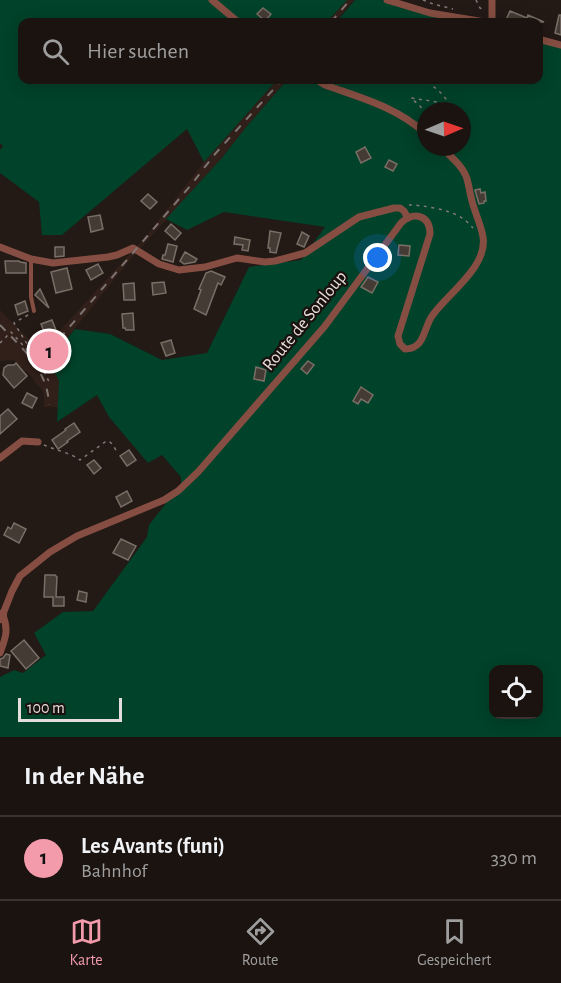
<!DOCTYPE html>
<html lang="de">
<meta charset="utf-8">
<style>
:root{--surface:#1a1310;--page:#231c19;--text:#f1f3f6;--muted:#9f9e9f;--line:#383230;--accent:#f39aab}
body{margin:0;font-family:"Alegreya Sans",sans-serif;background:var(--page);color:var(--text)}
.controls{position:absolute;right:18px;bottom:18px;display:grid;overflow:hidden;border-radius:12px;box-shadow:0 3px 15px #0003}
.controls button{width:54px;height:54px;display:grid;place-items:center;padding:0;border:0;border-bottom:2px solid var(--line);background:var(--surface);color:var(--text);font:30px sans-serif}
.compass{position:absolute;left:417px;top:102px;width:54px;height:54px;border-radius:50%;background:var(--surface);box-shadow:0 3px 15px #0003;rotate:88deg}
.scale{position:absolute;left:18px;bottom:15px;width:104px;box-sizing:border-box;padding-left:6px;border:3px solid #e6dedc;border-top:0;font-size:16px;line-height:21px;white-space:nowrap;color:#e6dedc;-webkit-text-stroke:4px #1a100d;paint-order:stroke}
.you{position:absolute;left:378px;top:258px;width:21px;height:21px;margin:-15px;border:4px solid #fff;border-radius:50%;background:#1a73e8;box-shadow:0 0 0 9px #1a73e833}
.badge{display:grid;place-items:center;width:39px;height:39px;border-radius:50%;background:var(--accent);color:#111;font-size:20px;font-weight:700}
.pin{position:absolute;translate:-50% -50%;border:3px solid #fff;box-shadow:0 2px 6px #0006}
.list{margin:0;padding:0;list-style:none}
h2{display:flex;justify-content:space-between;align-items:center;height:78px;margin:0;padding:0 24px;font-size:26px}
h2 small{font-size:20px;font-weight:400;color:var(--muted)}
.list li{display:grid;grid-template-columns:39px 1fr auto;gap:18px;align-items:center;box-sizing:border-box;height:84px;padding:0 24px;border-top:2px solid var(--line)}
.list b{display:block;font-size:22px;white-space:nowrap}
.list p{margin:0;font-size:20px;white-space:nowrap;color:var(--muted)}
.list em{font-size:20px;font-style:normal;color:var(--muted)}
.icon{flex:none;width:33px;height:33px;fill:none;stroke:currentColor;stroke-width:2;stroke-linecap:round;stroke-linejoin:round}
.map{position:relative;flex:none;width:561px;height:737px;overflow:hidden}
.search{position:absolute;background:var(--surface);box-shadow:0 3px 15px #0003;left:18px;right:18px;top:18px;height:66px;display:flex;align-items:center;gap:15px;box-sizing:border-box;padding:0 21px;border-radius:12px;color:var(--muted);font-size:22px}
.sheet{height:162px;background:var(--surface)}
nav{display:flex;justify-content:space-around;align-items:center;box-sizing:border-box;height:84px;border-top:2px solid var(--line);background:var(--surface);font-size:16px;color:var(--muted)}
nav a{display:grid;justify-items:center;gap:3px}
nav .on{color:var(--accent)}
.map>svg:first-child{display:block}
.built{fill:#31201a}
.green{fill:#00422a;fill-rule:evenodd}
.building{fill:#443b34;stroke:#796f67;stroke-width:1.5}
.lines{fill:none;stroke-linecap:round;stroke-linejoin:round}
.path{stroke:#837a77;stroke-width:1.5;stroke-dasharray:3 4.5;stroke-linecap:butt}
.service{stroke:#864e42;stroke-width:4}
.minor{stroke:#864e42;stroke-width:7}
.tertiary{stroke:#864e42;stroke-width:8}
.rail{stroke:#7e7572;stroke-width:2;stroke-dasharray:8 8;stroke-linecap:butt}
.labels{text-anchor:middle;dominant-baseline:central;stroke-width:4.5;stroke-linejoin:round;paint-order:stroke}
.street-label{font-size:18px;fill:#e6dedc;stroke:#1a100d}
</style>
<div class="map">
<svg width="561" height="737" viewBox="0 0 561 737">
<rect width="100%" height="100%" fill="#231915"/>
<!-- built -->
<g class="built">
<path d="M347 0H354L335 22H327Z"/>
<path d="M277 80H287L247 126 221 159 129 261 50 360 59 381V401L58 407H44V395L41 388 36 384 31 376 13 360 0 361V310L41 351 146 236 204 162Z"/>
</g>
<!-- green -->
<g class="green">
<path d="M0 0H347L327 22H22V80H277L204 162 187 129 62 235H42L39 202 0 173V150L3 146 0 143Z"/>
<path d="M355 0H382L401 7 470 22H336Z"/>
<path d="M539 42 561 47V737H0V677L14 670 23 673 46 655 34 633 63 612 93 611 147 537 149 525 181 484V477L162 455 148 463 109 417 97 395 57 422 59 381 49 361 75 329 110 334 162 360 207 353 249 267 301 260 325 227 224 212 187 230 166 219 221 159 247 126 287 80H538ZM426 111H462V147H426ZM494 670H538V714H494Z"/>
</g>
<!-- building -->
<g class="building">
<path d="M263 8 271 14 265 21 257 14Z"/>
<path d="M510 11 527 18 528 15 544 22H511L506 20Z"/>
<path d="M559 15H561V35L555 33Z"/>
<path d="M365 147 371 158 361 163 356 152Z"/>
<path d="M389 160 397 164 393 171 385 167Z"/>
<path d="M480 189 481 193 485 192 486 201H484V203L479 204 475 190Z"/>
<path d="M148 194 157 202 150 209 141 201Z"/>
<path d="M100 215 103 229 91 232 88 217Z"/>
<path d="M171 224 181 233 175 240 165 231Z"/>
<path d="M270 231 281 233 276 253 270 252V248H268Z"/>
<path d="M302 232 309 236 304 247 297 244Z"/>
<path d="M235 237 250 240 248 251 242 250 243 245 234 244Z"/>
<path d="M168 244 177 246 173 262 162 259 163 255H165Z"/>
<path d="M399 245 410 246 409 256 398 255Z"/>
<path d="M55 247H64V256L55 257Z"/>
<path d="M185 252 197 259 195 262 184 264 180 261Z"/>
<path d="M5 261H19L20 262 26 263V273H6Z"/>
<path d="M98 264 103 273 91 280 86 270Z"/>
<path d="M67 268 72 289 56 293 51 272Z"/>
<path d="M211 271 225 277 221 285 218 283 206 315 194 309 201 290 199 289 206 273Z"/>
<path d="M368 277 378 282 372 293 361 287Z"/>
<path d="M164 282 166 293 153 295 152 283Z"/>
<path d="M134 283 135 300H124L123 284Z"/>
<path d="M40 289 49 308 35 295Z"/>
<path d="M25 301 28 311 18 315 15 305Z"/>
<path d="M133 313 134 330H126L125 328H123L122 314Z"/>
<path d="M52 320 56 330 45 334 41 324Z"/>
<path d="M52 340 59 346 47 361 40 355Z"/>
<path d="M171 340 175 353 166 356 161 343Z"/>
<path d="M308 361 314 365 307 374 301 369Z"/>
<path d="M16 363 27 376 14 388 3 375 4 368 8 365H14Z"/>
<path d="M256 367 266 370 264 381 254 379Z"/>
<path d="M361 387 373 395 368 403 361 399 358 404 353 401Z"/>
<path d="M27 393 37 398 32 408 22 403Z"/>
<path d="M8 409 17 419 0 434V416Z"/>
<path d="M74 423 80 432 67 441 68 442 58 449 52 440 66 430 65 429Z"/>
<path d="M129 450 136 460 127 466 120 456Z"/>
<path d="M94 460 101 468 94 474 87 465Z"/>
<path d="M127 491 132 501 121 507 116 497Z"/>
<path d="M14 523 26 529 19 543 4 535 8 527 11 529Z"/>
<path d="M121 539 136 546 128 560 113 553Z"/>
<path d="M45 575H55L57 577 56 597H64V606H53V597H44Z"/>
<path d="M79 591 87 593 86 602 77 600Z"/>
<path d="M24 640 39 658 26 669 11 651Z"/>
<path d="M6 654 10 655 8 668 0 666V659L3 658Z"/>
</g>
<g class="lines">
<!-- path -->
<g class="path">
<path d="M423 0 433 4 453 9"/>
<path d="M476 0 480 8 484 10"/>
<path d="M456 80 462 81V80"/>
<path d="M426 114 420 106 411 98 450 104 441 93 426 80"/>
<path d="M409 205C423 205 451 210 462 218 466 220 470 225 473 228"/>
<path d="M28 315 14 323 34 355"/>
<path d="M0 343 11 332 41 365 50 384"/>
<path d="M44 445C55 450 71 453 80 460L105 442 109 441 113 445 118 454"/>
</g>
<!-- service -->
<path class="service" d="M31 260V297L34 311"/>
<!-- minor -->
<g class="minor">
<path d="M212 0 238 22"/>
<path d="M387 0 430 13 485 22"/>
<path d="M492 0V22"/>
<path d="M538 39 561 45"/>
<path d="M317 80 325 85C361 98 397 107 426 134"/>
<path d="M0 247 31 259 53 263 108 257 117 255 133 248 159 264 179 270 205 267 237 258 265 262 275 261 305 253 359 217 394 208H400L404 211 408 218"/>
<path d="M0 458 22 441 38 442"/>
<path d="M3 614 12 591 20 576 50 552 77 536 164 500 178 491 198 472 325 326 401 223C414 211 430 215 430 234L398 336 400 344 405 349C425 349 423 329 432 316 447 294 488 267 483 237 481 225 475 213 472 201 470 194 469 186 467 179 463 166 450 156 441 147"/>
<path d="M0 653C6 637 9 629 2 613"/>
</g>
<!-- tertiary -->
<path class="tertiary" d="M0 619 3 614"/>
<!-- rail -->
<g class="rail">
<path d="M331 22 350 0"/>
<path d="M0 325C22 348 48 370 49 405"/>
<path d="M49 351 191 185 215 154 282 80"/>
</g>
</g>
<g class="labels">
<!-- street labels -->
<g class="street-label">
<text transform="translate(305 321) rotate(-51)">Route de Sonloup</text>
</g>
</g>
</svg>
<div class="controls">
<button><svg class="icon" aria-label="locate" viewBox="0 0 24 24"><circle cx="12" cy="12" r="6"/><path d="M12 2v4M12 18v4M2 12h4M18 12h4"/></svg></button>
</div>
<svg class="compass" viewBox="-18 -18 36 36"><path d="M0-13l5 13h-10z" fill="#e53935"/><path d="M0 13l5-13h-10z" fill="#9f9e9f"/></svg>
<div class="scale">100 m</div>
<div class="you"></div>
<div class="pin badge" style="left:49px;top:351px">1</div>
<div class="search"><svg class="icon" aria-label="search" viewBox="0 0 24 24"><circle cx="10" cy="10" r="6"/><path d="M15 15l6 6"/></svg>Hier suchen</div>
</div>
<section class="sheet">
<h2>In der Nähe<small></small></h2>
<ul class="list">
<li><span class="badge">1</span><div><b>Les Avants (funi)</b><p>Bahnhof</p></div><em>330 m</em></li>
</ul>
</section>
<nav>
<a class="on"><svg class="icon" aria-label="map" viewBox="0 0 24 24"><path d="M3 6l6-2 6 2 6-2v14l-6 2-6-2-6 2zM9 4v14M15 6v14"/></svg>Karte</a>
<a><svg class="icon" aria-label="directions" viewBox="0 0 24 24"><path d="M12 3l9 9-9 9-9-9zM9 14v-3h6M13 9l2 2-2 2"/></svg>Route</a>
<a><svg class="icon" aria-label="saved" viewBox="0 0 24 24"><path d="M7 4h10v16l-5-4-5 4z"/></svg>Gespeichert</a>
</nav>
